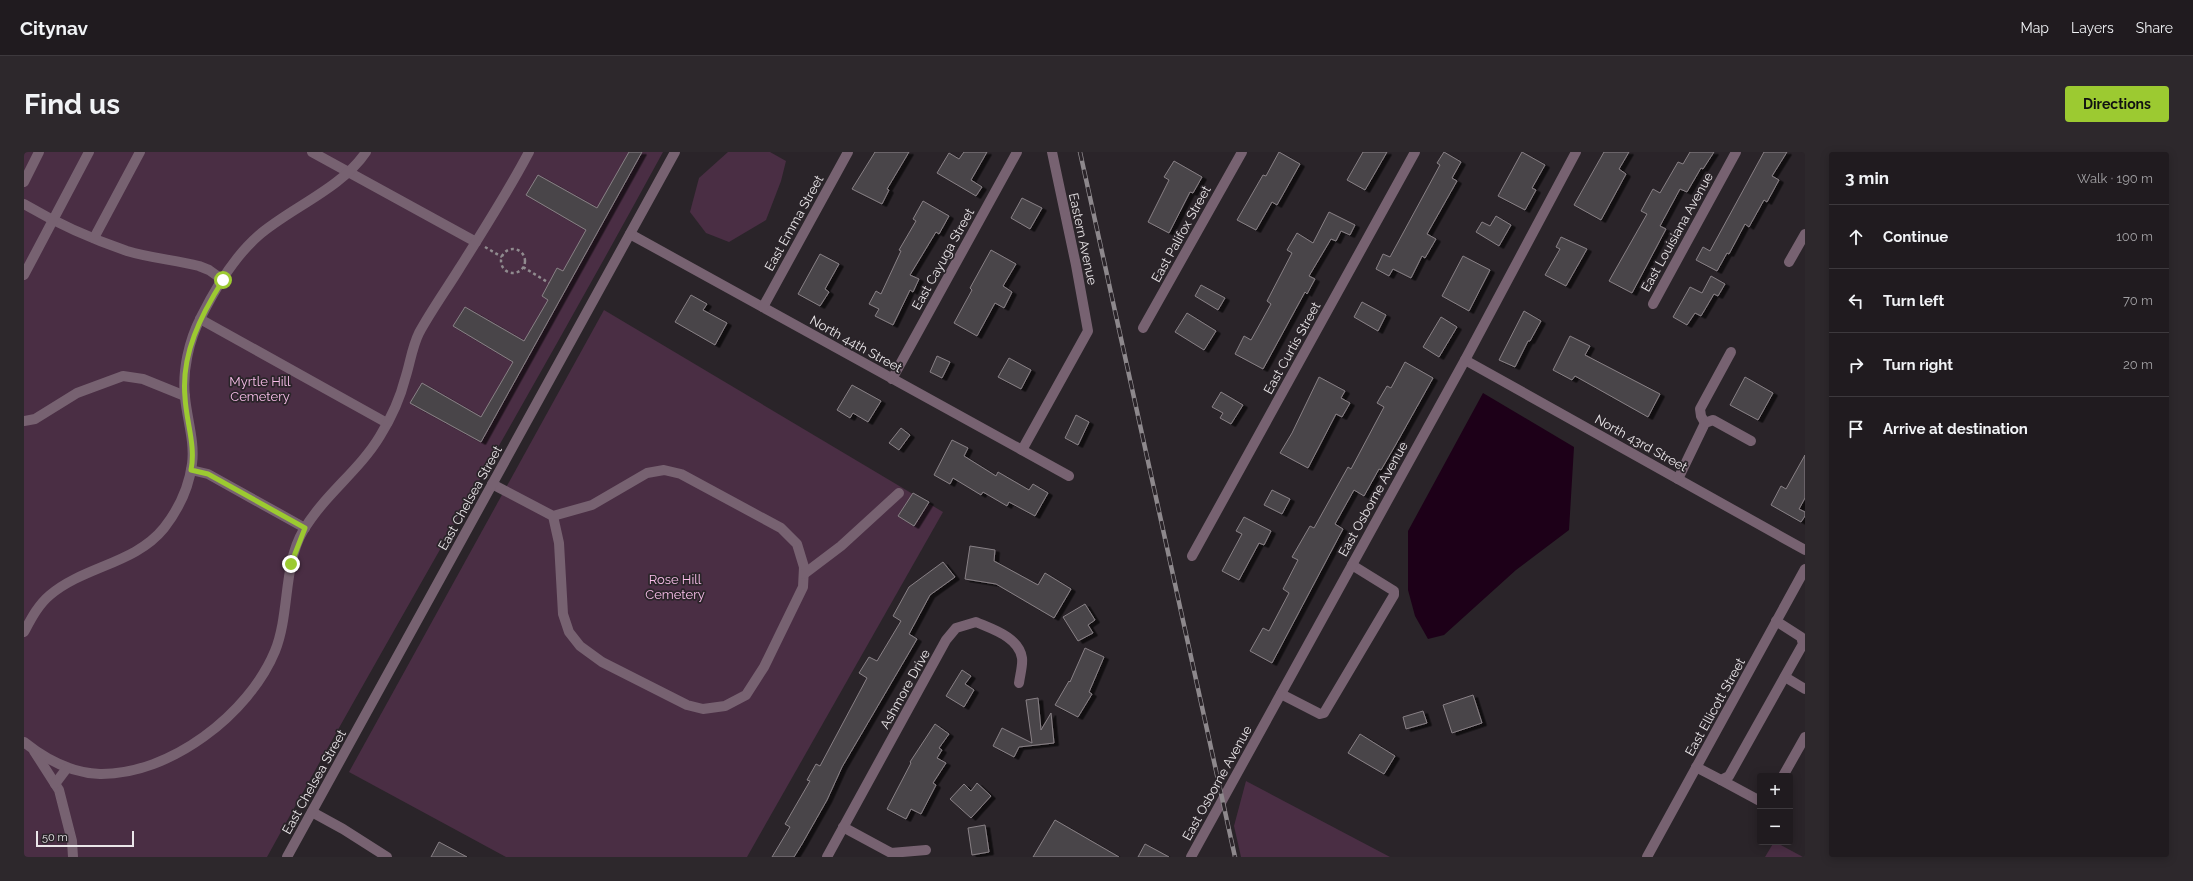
<!DOCTYPE html>
<meta charset="utf-8">
<style>
:root{--surface:#201b1f;--page:#2d282c;--text:#f1f3f6;--muted:#a2a1a4;--line:#3d393d;--accent:#9cca31}
body{margin:0;font-family:Raleway,sans-serif;background:var(--page);color:var(--text)}
.controls{position:absolute;right:12px;bottom:12px;display:grid;overflow:hidden;border-radius:4px;box-shadow:0 2px 10px #0003}
.controls button{width:36px;height:36px;display:grid;place-items:center;padding:0;border:0;border-bottom:1px solid var(--line);background:var(--surface);color:var(--text);font:20px sans-serif}
.scale{position:absolute;left:12px;bottom:10px;width:98px;box-sizing:border-box;padding-left:4px;border:2px solid #eae6e9;border-top:0;font-size:11px;line-height:14px;white-space:nowrap;color:#eae6e9;-webkit-text-stroke:3px #2a2429;paint-order:stroke}
.stop{position:absolute;width:12px;height:12px;margin:-9px;border:3px solid #9cca31;border-radius:50%;background:#fff}
.stop.end{background:#9cca31;border-color:#fff;box-shadow:0 1px 4px #0008}
.list{margin:0;padding:0;list-style:none}
h2{display:flex;justify-content:space-between;align-items:center;height:52px;margin:0;padding:0 16px;font-size:17px}
h2 small{font-size:13px;font-weight:400;color:var(--muted)}
.list li{display:grid;grid-template-columns:26px 1fr auto;gap:12px;align-items:center;box-sizing:border-box;height:64px;padding:0 16px;border-top:1px solid var(--line)}
.list b{display:block;font-size:15px;white-space:nowrap}
.list em{font-size:13px;font-style:normal;color:var(--muted)}
.icon{flex:none;width:22px;height:22px;fill:none;stroke:currentColor;stroke-width:2;stroke-linecap:round;stroke-linejoin:round}
.map{position:relative;flex:none;width:1781px;height:705px;overflow:hidden;border-radius:4px}
header{display:flex;align-items:center;gap:24px;box-sizing:border-box;height:56px;padding:0 20px;background:var(--surface);border-bottom:1px solid var(--line)}
header strong{font-size:19px}
nav{display:flex;gap:22px;margin-inline-start:auto;font-size:14px}
.intro{display:flex;align-items:center;justify-content:space-between;box-sizing:border-box;height:96px;padding:0 24px}
h1{margin:0;font-size:28px}
.button{padding:10px 18px;border-radius:4px;background:var(--accent);color:#111;font-size:14px;font-weight:700}
main{display:flex;gap:24px;padding:0 24px}
aside{flex:1;background:var(--surface);border-radius:4px;box-shadow:0 2px 10px #0003}
.map>svg:first-child{display:block}
.green{fill:#4a2e44}
.water{fill:#1d0018}
.building{fill:#4a4448;stroke:#888186;filter:url(#shadow)}
.lines{fill:none;stroke-linecap:round;stroke-linejoin:round}
.path{stroke:#908b8f;stroke-width:2.5;stroke-dasharray:3 3;stroke-linecap:butt}
.minor{stroke:#776271;stroke-width:10}
.rail-casing{stroke:#8d888c;stroke-width:4.5}
.rail{stroke:#2a2429;stroke-width:3;stroke-dasharray:9;stroke-linecap:butt}
.route{stroke:#9cca31;stroke-width:5}
.labels{text-anchor:middle;dominant-baseline:central;stroke-width:3.5;stroke-linejoin:round;paint-order:stroke}
.street-label{font-size:13px;fill:#eae6e9;stroke:#2a2429}
.park-label{font-size:13px;fill:#f9bfea;stroke:#2a2429}
</style>
<header>
<strong>Citynav</strong>
<nav><a>Map</a><a>Layers</a><a>Share</a></nav>
</header>
<div class="intro"><h1>Find us</h1><a class="button">Directions</a></div>
<main>
<div class="map">
<svg width="1781" height="705" viewBox="0 0 1781 705">
<defs>
<filter id="shadow"><feDropShadow dx="4.5" dy="2.5" stdDeviation="0" flood-color="#0009"/></filter>
</defs>
<rect width="100%" height="100%" fill="#2a2429"/>
<!-- green -->
<g class="green">
<path d="M0 0H639C510 237 373 469 243 705H0Z"/>
<path d="M704 0H746L762 9 757 29 742 68 705 90 682 81 666 60 675 26Z"/>
<path d="M580 158 919 360 723 705H482L325 620Z"/>
<path d="M1222 629 1366 705H1217L1210 674Z"/>
<path d="M1750 690H1751L1779 705H1741Z"/>
</g>
<!-- water -->
<path class="water" d="M1459 241 1550 295 1545 378 1492 418 1420 483 1404 487 1391 464 1384 438V379Z"/>
<!-- building -->
<g class="building">
<path d="M605 0H618L457 290 386 251 398 231 457 265 489 210 429 174 441 155 500 189 524 148 518 144 533 116 539 119 562 78 502 43 514 23 573 56Z"/>
<path d="M851 0H885L863 37 865 38 858 52 828 37Z"/>
<path d="M940 0H963L947 28 958 35 952 44 913 21 925 1 935 7Z"/>
<path d="M1255 0 1276 12 1253 53 1248 50 1232 78 1213 68 1239 23 1242 24Z"/>
<path d="M1339 0H1363L1341 38 1323 28Z"/>
<path d="M1420 0 1437 10 1428 26 1433 29 1403 82 1412 87 1401 106 1398 104 1387 126 1369 117 1365 124 1352 117 1359 102 1366 105 1416 13 1413 11Z"/>
<path d="M1498 0 1521 13 1508 36 1512 38 1501 58 1474 44Z"/>
<path d="M1580 0H1605L1595 17 1602 22 1577 68 1550 53Z"/>
<path d="M1666 0H1690L1679 17 1677 16 1663 40 1656 37 1636 74 1642 77 1608 141 1585 129 1623 62 1617 59 1629 37 1636 41 1654 10 1659 12Z"/>
<path d="M1740 0H1763L1748 24 1755 28 1743 50 1740 48 1725 75 1721 72 1705 102 1703 101 1693 119 1672 108 1679 95 1686 99Z"/>
<path d="M1150 9 1178 25 1169 41 1166 40 1145 81 1124 70 1145 28 1140 25Z"/>
<path d="M998 46 1018 56 1006 77 987 66Z"/>
<path d="M899 49 925 64 915 82 912 80 886 123 895 127 889 140 886 138 869 173 851 164 855 157 845 152 852 139 857 142 877 99 875 98 892 69 889 67Z"/>
<path d="M1305 60 1331 73 1326 83 1317 79 1312 89 1307 87 1285 124 1291 127 1283 142 1281 140 1239 217 1211 202 1220 184 1227 188 1247 152 1243 149 1268 101 1263 98 1273 81 1289 91Z"/>
<path d="M1472 64 1487 73 1475 94 1452 80 1458 70 1466 74Z"/>
<path d="M1537 85 1563 97 1542 134 1521 123 1536 97 1532 95Z"/>
<path d="M967 98 992 112 979 134 988 140 980 156 971 151 953 184 930 171 948 138 946 136Z"/>
<path d="M796 102 815 112 801 137 805 140 796 154 774 142Z"/>
<path d="M1439 104 1466 118 1445 159 1418 144Z"/>
<path d="M1687 124 1701 132 1694 144 1690 142 1677 164 1671 161 1663 173 1649 165 1666 135 1678 141Z"/>
<path d="M1177 133 1201 146 1194 158 1171 144Z"/>
<path d="M667 143 683 152 679 158 703 171 691 193 651 170Z"/>
<path d="M1338 150 1362 163 1354 179 1330 165Z"/>
<path d="M1500 159 1517 169 1506 189H1504L1491 215 1475 208Z"/>
<path d="M1163 161 1192 179 1180 198 1151 180Z"/>
<path d="M1417 165 1433 175 1415 205 1399 195Z"/>
<path d="M1546 184 1566 194 1561 203 1636 242 1624 265 1551 224 1548 228 1529 218Z"/>
<path d="M913 204 926 210 918 226 906 220Z"/>
<path d="M985 206 1007 218 997 237 974 225Z"/>
<path d="M1381 210 1409 226 1371 294 1357 318 1355 317 1340 344 1330 338 1311 372 1319 377 1248 511 1226 499 1239 476 1245 479 1265 441 1259 437 1274 408 1268 405 1286 374 1290 376 1324 315 1327 317 1360 255 1353 251 1363 234 1367 236Z"/>
<path d="M1295 225 1321 239 1317 246 1326 251 1318 265 1312 262 1284 316 1256 301 1268 281Z"/>
<path d="M1721 225 1749 241 1734 268 1706 253Z"/>
<path d="M828 233 857 249 844 270 829 261 826 266 813 258Z"/>
<path d="M1197 240 1219 253 1207 272 1196 266 1199 261 1188 255Z"/>
<path d="M1052 263 1065 270 1054 293 1041 286Z"/>
<path d="M877 276 886 283 875 298 865 291Z"/>
<path d="M928 288 944 296 940 304 972 324 974 320 1005 338 1009 332 1024 341 1011 364 985 350 983 354 959 340 957 343 929 326 926 332 910 323Z"/>
<path d="M1781 303V346L1775 357 1781 360V364L1777 370 1747 353 1757 334 1762 337Z"/>
<path d="M1248 338 1266 347 1258 362 1240 353Z"/>
<path d="M889 341 905 350 890 374 874 364Z"/>
<path d="M1220 365 1247 379 1240 393 1235 391 1215 428 1198 419 1218 382 1212 379Z"/>
<path d="M946 394 971 398 970 409 1014 433 1021 421 1047 437 1030 466 972 432 941 427Z"/>
<path d="M919 410 931 425 906 443 885 482 893 487 818 615 803 648 778 692 770 705H748L766 675 761 672 786 629 783 628 792 612 796 614 843 526 835 521 845 505 853 509 877 469 869 464 885 435Z"/>
<path d="M1061 452 1071 468 1064 473 1069 481 1054 489 1039 465Z"/>
<path d="M1061 496 1080 505 1065 540 1068 542 1054 565 1031 553 1045 529 1046 530Z"/>
<path d="M938 518 947 524 941 532 950 538 940 555 922 544Z"/>
<path d="M1449 543 1458 571 1428 581 1419 553Z"/>
<path d="M1014 546 1017 578 1027 561 1030 591 995 595 990 605 969 594 978 576 1008 591 1002 548Z"/>
<path d="M1399 559 1403 571 1382 577 1379 565Z"/>
<path d="M911 572 925 582 915 596 918 598 913 606 922 611 909 631 912 633 897 662 887 657 882 667 863 657 887 611 886 610Z"/>
<path d="M1336 582 1371 604 1360 622 1324 601Z"/>
<path d="M953 631 967 644 947 666 926 647 940 632 947 639Z"/>
<path d="M1031 668 1095 705H1009Z"/>
<path d="M961 673 965 700 948 703 944 676Z"/>
<path d="M415 690 443 705H407Z"/>
<path d="M1121 692 1145 705H1114Z"/>
</g>
<g class="lines">
<!-- path -->
<g class="path">
<path d="M461 95 478 105"/>
<circle cx="489" cy="109" r="12"/>
<path d="M499 115 525 131"/>
</g>
<!-- minor -->
<g class="minor">
<path d="M288 0 452 90"/>
<path d="M0 30 15 0"/>
<path d="M0 52C32 71 68 87 103 99 126 106 151 108 175 114L185 118 199 128"/>
<path d="M606 82 1045 324"/>
<path d="M70 86 116 0"/>
<path d="M1765 110 1781 82"/>
<path d="M0 123 65 0"/>
<path d="M1629 152 1712 0"/>
<path d="M739 155 824 0"/>
<path d="M176 167 363 271"/>
<path d="M1119 176 1218 0"/>
<path d="M1441 208 1781 398"/>
<path d="M868 227 993 0"/>
<path d="M0 269 11 267 53 241 99 224 119 227 161 244"/>
<path d="M1681 271 1677 264 1676 257 1707 200"/>
<path d="M998 298 1064 179 1052 113 1028 0"/>
<path d="M167 318 184 322 281 376"/>
<path d="M1654 327 1681 271 1689 268 1727 289"/>
<path d="M468 332 529 364 568 353 623 321 640 318 657 322 757 376 773 392 780 415 779 435 740 515 722 543 701 554 679 557 663 553 578 510 556 494 545 480 539 462 535 391 529 364"/>
<path d="M1168 404 1391 0"/>
<path d="M780 422 817 394 875 341"/>
<path d="M0 480C7 467 14 453 26 443 60 414 111 412 140 376 154 358 165 335 168 312 171 290 163 267 161 245 158 219 165 188 177 165 191 137 210 105 234 84 266 56 317 37 342 0"/>
<path d="M1761 525 1781 537"/>
<path d="M1257 542 1296 562 1300 561 1370 443V439L1328 413"/>
<path d="M0 590C21 607 48 621 76 622 146 623 225 562 251 499 266 462 259 413 279 379 300 343 335 319 356 284 367 266 376 247 381 227 386 212 388 195 395 181 407 159 422 138 435 117 459 79 484 40 505 0"/>
<path d="M10 599 35 638 48 689 49 705"/>
<path d="M1672 615 1697 628 1705 624 1779 492 1777 485 1752 469"/>
<path d="M1759 624 1781 585"/>
<path d="M1697 628 1736 649"/>
<path d="M31 632 43 616"/>
<path d="M288 660 319 677 363 705"/>
<path d="M819 675 867 701 902 698"/>
<path d="M263 705 651 0"/>
<path d="M803 705 922 488 932 476 952 470C968 477 995 485 998 506 999 513 996 523 995 531"/>
<path d="M1167 705 1441 208 1552 0"/>
<path d="M1623 705 1781 417"/>
</g>
<!-- rail casing -->
<g class="rail-casing">
<path id="rail" d="M1056 0 1211 705"/>
</g>
<!-- rail -->
<use href="#rail" class="rail"/>
</g>
<g class="lines">
<!-- route -->
<path class="route" d="M199 128C177 163 157 202 161 245 162 269 172 294 167 318L184 322 281 376 267 412"/>
</g>
<g class="labels">
<!-- street labels -->
<g class="street-label">
<text transform="translate(770 71) rotate(-61)">East Emma Street</text>
<text transform="translate(1653 80) rotate(-61)">East Louisiana Avenue</text>
<text transform="translate(1157 82) rotate(-61)">East Palifox Street</text>
<text transform="translate(1059 87) rotate(78)">Eastern Avenue</text>
<text transform="translate(919 107) rotate(-61)">East Cayuga Street</text>
<text transform="translate(832 192) rotate(29)">North 44th Street</text>
<text transform="translate(1268 196) rotate(-61)">East Curtis Street</text>
<text transform="translate(1617 291) rotate(29)">North 43rd Street</text>
<text transform="translate(446 346) rotate(-61)">East Chelsea Street</text>
<text transform="translate(1349 347) rotate(-61)">East Osborne Avenue</text>
<text transform="translate(881 537) rotate(-61)">Ashmore Drive</text>
<text transform="translate(1691 555) rotate(-61)">East Ellicott Street</text>
<text transform="translate(290 630) rotate(-61)">East Chelsea Street</text>
<text transform="translate(1193 631) rotate(-61)">East Osborne Avenue</text>
</g>
<!-- park labels -->
<g class="park-label">
<text x="236" y="229">Myrtle Hill<tspan x="236" dy="15">Cemetery</tspan></text>
<text x="651" y="427">Rose Hill<tspan x="651" dy="15">Cemetery</tspan></text>
</g>
</g>
</svg>
<div class="controls">
<button>+</button>
<button>−</button>
</div>
<div class="scale">50 m</div>
<div class="stop" style="left:199px;top:128px"></div>
<div class="stop end" style="left:267px;top:412px"></div>
</div>
<aside>
<h2>3 min<small>Walk · 190 m</small></h2>
<ul class="list">
<li><svg class="icon" aria-label="ahead" viewBox="0 0 24 24"><path d="M12 20V5M6 11l6-6 6 6"/></svg><div><b>Continue</b></div><em>100 m</em></li>
<li><svg class="icon" aria-label="left" viewBox="0 0 24 24"><path d="M17 20v-9H6M10 6l-5 5 5 5"/></svg><div><b>Turn left</b></div><em>70 m</em></li>
<li><svg class="icon" aria-label="right" viewBox="0 0 24 24"><path d="M7 20v-9h11M14 6l5 5-5 5"/></svg><div><b>Turn right</b></div><em>20 m</em></li>
<li><svg class="icon" aria-label="arrive" viewBox="0 0 24 24"><path d="M6 21V4h12l-3 4 3 4H6"/></svg><div><b>Arrive at destination</b></div></li>
</ul>
</aside>
</main>
